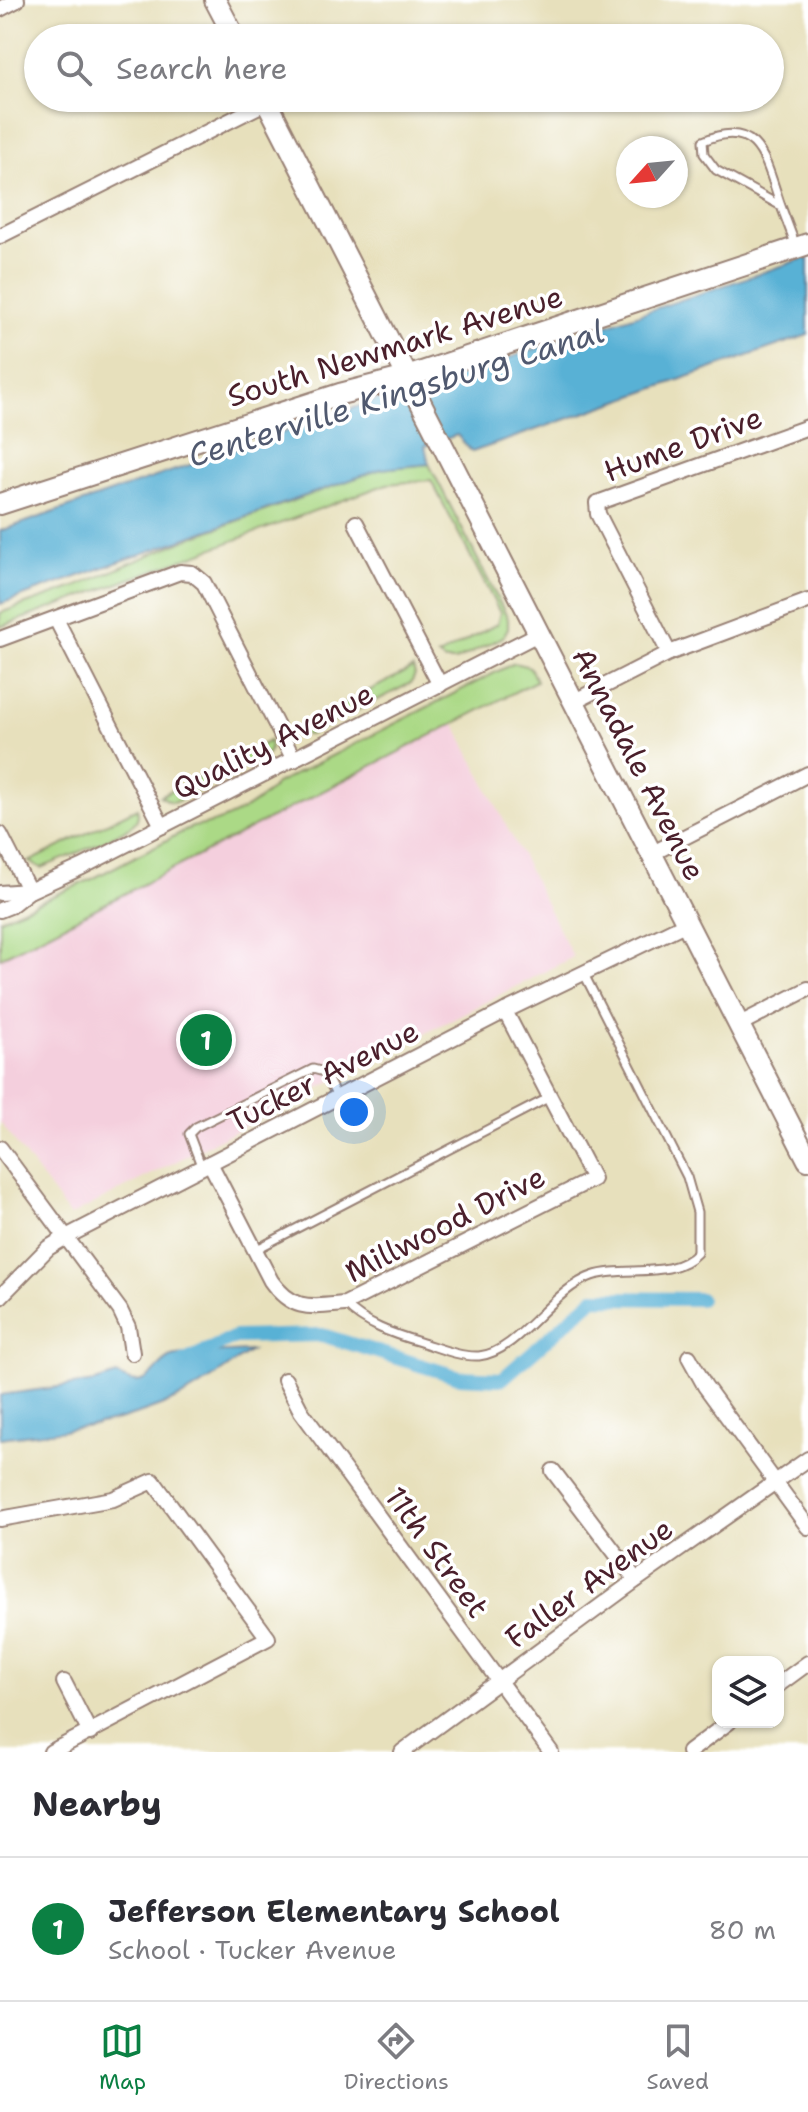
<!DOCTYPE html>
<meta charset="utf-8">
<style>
:root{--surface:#fff;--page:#f2f2f3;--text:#2b2b33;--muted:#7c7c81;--line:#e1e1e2;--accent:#0b8043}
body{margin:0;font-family:"Shantell Sans",sans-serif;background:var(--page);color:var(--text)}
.controls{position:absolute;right:24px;bottom:24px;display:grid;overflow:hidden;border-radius:16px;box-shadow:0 2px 6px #0004}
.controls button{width:72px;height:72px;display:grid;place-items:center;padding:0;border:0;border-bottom:2px solid var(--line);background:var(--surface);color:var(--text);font:40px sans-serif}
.compass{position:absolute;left:616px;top:136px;width:72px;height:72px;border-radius:50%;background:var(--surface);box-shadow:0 2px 6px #0004;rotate:243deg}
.you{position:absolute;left:354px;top:1112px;width:28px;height:28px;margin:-20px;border:6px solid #fff;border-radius:50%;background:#1a73e8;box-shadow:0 0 0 12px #1a73e833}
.badge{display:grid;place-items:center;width:52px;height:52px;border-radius:50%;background:var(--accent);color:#fff;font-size:26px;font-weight:700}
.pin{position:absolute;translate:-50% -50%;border:4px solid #fff;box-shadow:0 2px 8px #0006}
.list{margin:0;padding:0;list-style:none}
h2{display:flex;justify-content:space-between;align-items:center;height:104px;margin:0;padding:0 32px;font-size:34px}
h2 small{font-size:26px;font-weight:400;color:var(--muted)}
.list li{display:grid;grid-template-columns:52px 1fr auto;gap:24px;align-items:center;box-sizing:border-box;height:144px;padding:0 32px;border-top:2px solid var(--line)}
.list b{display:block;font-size:30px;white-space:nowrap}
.list p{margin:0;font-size:26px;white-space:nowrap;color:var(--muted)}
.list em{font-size:26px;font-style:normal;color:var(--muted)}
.icon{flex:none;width:44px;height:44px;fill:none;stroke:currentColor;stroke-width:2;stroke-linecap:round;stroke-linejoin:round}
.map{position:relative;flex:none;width:808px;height:1752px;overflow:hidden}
.search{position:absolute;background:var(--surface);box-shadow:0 2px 6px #0004;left:24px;right:24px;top:24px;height:88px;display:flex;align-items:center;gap:20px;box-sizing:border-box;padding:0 28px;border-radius:44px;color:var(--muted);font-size:30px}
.sheet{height:248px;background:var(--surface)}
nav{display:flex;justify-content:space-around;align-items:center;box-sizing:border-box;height:112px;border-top:2px solid var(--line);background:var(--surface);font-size:22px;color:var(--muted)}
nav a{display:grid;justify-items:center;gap:4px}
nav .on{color:var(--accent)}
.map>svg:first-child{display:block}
.built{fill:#f4cfdd}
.green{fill:#abd986;stroke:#7a7c58;stroke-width:2}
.water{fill:#58b1d5;stroke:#516880;stroke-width:2}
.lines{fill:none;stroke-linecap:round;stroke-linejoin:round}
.canal{stroke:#58b1d5;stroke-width:14}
.lane-casing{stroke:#988074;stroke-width:11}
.street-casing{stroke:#988074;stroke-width:18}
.secondary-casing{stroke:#988074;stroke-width:24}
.lane{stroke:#fff;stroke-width:7}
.street{stroke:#fff;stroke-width:14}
.secondary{stroke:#fff;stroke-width:20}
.labels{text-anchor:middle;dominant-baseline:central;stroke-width:7;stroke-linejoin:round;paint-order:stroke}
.street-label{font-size:30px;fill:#4a1f2b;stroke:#fff}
.water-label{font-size:32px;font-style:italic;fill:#50596f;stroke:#fff}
</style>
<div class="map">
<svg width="808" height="1752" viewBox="0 0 808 1752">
<rect width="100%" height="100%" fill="#fff"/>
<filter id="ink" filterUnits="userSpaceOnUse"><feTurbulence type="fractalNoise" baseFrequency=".0125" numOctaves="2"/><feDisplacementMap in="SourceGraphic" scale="16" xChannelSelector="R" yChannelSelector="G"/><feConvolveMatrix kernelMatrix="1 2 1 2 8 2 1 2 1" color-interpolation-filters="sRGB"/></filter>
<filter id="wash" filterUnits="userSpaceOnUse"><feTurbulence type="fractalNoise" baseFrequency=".006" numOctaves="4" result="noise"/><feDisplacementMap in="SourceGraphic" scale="32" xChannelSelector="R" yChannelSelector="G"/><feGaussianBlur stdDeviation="1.8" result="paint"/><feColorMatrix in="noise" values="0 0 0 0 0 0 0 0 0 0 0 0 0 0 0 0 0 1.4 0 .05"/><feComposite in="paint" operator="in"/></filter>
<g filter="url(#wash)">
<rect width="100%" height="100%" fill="#e7e0bc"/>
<!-- built -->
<path class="built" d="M455 724 573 957 70 1216 0 1122V958Z"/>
<!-- green -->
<g class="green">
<path d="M429 464 508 619V628L503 637 455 661H445L438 656 497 624 500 613 431 480 387 484 0 627V613L78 586 182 541 381 469Z"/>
<path d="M514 663 530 667 536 681 0 958V919L92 879 192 827C223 824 256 806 276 784Z"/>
<path d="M413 668 415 675 411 683 309 735 301 734 293 730Z"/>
<path d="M269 741 270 749 264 758 179 801 171 802 160 796Z"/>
<path d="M137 808C138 814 139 815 136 821 126 835 60 860 41 868L29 862Z"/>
</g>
<!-- water -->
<g class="water">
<path d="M808 257V335L472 452 457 435 425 446 429 464 381 469 0 604V531L385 397 396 398 401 408 438 396V386L444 380Z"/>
<path d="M251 1351C228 1366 204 1386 179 1398 117 1427 66 1430 0 1438V1395L95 1382 117 1375C151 1395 152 1365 172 1357 184 1352 235 1352 251 1351Z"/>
</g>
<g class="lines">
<!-- canal -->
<path class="canal" d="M183 1362 235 1337 322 1335 459 1377 502 1379 594 1298 700 1299"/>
</g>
</g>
<g filter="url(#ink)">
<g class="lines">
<!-- lane casing -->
<g class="lane-casing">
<g id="lane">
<path d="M781 206C766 163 760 116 703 141L704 154 716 170 781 206 796 246"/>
<path d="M202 1168 189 1134 196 1127 313 1069 324 1072 337 1097"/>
<path d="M255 1250 550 1097"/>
<path d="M345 1304C365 1325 393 1334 420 1342 439 1348 460 1357 479 1356 519 1352 551 1290 592 1276 624 1265 672 1280 697 1253V1212L687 1177 584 974"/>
</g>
</g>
<!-- street casing -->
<g class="street-casing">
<g id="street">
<path d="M0 9 17 0"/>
<path d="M0 236 267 102"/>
<path d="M356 523 440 685"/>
<path d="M56 619 162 826"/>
<path d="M0 639 180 572 192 573 204 583 294 760"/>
<path d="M669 653 598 514 597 503 808 427"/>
<path d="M573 702 669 653 808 601"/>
<path d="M0 834 29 891"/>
<path d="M651 854 808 774"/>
<path d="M0 893 28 891"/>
<path d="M0 910 10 906 29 891 82 867 538 634"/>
<path d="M738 1025 808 989"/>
<path d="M0 1148 120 1310 128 1327 132 1353"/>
<path d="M210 1163 271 1281C293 1312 311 1307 345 1304L593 1179 505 1011"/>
<path d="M0 1297 48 1248 66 1237 505 1011 687 923"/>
<path d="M689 1357 705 1386 808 1527"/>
<path d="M285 1380 301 1411 551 1752"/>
<path d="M553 1471 636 1580"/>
<path d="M0 1519 113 1499 153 1481 268 1638 51 1752"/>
<path d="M64 1682 90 1733"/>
<path d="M778 1685 808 1663"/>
<path d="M402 1752 636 1580 808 1459"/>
<path d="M689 1752 729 1722"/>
</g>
</g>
<!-- secondary casing -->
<g class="secondary-casing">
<g id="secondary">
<path d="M215 0 235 38"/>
<path d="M265 98 808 1160"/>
<path d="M0 504 340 394 407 377 808 244"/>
</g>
</g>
<!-- lane -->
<use href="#lane" class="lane"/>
<!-- street -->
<use href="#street" class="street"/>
<!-- secondary -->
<use href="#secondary" class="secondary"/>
</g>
</g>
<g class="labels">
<!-- street labels -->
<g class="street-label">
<text transform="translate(395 346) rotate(-17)">South Newmark Avenue</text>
<text transform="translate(683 444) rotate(-20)">Hume Drive</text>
<text transform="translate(273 741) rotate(-27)">Quality Avenue</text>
<text transform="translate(639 764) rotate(63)">Annadale Avenue</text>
<text transform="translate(323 1076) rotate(-27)">Tucker Avenue</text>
<text transform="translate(445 1224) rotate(-27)">Millwood Drive</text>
<text transform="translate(437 1552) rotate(54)">11th Street</text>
<text transform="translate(589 1583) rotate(-36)">Faller Avenue</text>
</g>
<!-- water labels -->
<g class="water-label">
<text transform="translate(396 393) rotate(-17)">Centerville Kingsburg Canal</text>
</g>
</g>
</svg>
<div class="controls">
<button><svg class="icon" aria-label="layers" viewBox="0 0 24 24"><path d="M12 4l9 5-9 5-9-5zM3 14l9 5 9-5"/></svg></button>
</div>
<svg class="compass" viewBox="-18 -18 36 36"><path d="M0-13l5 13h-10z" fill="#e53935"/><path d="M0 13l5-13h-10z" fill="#7c7c81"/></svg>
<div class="you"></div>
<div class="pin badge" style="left:206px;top:1040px">1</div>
<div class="search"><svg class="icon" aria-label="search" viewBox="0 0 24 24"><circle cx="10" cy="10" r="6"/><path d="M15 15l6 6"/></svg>Search here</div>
</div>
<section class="sheet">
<h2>Nearby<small></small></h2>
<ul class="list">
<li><span class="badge">1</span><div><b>Jefferson Elementary School</b><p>School · Tucker Avenue</p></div><em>80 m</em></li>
</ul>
</section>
<nav>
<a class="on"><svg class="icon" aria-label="map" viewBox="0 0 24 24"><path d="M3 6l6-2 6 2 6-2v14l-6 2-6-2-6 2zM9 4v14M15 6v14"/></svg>Map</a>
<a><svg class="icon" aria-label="directions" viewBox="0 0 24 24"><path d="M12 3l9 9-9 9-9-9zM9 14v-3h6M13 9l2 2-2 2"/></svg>Directions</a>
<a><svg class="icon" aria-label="saved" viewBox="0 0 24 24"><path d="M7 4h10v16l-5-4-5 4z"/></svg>Saved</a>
</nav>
